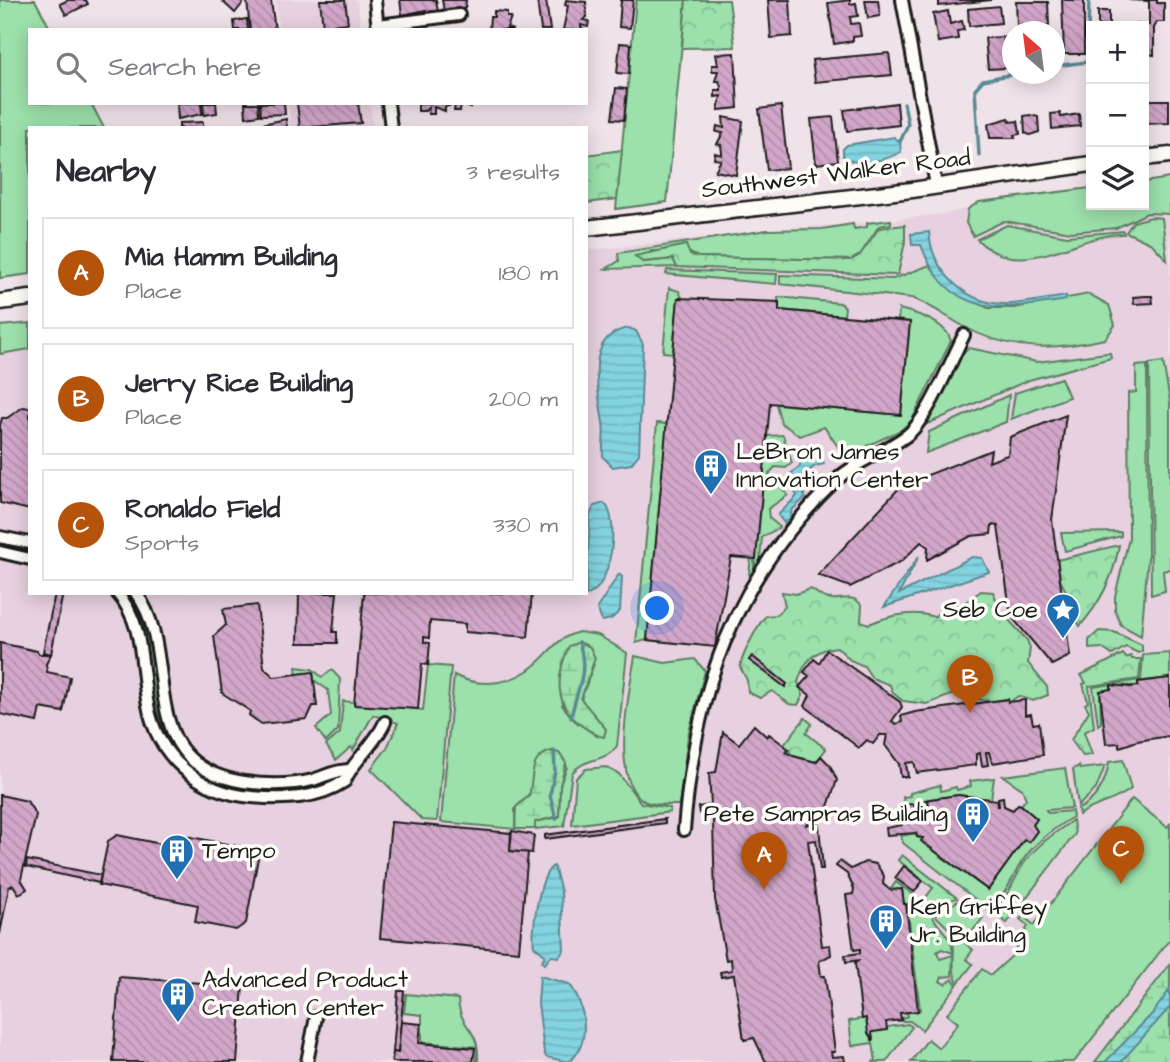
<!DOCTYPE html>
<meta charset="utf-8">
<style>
:root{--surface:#fff;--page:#f2f2f3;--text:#2b2b33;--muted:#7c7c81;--line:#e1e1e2;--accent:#b45309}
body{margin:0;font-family:"Architects Daughter",sans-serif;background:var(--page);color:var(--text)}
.controls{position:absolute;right:21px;top:21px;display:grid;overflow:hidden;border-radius:0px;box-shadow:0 4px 18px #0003}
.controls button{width:63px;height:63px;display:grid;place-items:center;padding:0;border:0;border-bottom:2px solid var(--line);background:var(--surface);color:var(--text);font:35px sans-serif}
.compass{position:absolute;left:1002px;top:21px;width:63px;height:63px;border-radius:50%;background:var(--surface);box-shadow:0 4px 18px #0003;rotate:332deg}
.you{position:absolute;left:658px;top:609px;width:24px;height:24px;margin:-18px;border:5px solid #fff;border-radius:50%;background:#1a73e8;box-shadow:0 0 0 10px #1a73e833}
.badge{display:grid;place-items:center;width:46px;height:46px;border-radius:50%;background:var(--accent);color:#fff;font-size:23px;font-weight:700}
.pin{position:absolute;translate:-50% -58px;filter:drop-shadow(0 2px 4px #0008)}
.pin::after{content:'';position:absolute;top:37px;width:24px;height:21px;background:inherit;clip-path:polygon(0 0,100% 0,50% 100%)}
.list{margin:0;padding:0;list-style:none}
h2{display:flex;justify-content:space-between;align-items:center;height:91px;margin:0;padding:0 28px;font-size:30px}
h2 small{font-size:23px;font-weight:400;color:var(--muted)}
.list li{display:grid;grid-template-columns:46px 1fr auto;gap:21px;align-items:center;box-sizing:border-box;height:112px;margin:0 14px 14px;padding:0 14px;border:2px solid var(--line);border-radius:0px}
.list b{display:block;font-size:26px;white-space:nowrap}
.list p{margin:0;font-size:23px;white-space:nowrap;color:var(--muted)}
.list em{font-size:23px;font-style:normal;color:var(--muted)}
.icon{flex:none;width:38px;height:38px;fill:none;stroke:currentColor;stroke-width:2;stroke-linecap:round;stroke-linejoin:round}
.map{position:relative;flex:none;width:1170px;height:1062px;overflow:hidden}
.search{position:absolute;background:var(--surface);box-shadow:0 4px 18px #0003;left:28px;top:28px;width:560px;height:77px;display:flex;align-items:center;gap:18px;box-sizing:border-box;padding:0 24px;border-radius:0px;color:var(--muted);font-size:26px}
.panel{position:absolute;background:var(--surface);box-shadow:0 4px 18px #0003;left:28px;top:126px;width:560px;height:469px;border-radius:0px}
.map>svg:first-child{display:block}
.built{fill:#e7d0df}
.green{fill:#9ce0ab;stroke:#5c7e64;stroke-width:2;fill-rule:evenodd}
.forest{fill:url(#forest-crowns);stroke:#5c7e64;stroke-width:2}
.wetland{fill:url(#wetland-marsh);stroke:#5c7e64;stroke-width:2}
.water{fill:url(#water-rules);stroke:#5a8a92;stroke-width:2}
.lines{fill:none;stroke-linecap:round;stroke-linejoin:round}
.stream{stroke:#5a8a92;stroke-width:3.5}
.building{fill:url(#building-back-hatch);stroke:#1c1c1c;stroke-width:2}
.minor-casing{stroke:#1c1c1c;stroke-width:16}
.major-casing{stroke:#1c1c1c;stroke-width:19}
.minor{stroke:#fdfcf7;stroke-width:10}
.major{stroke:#fdfcf7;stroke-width:14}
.labels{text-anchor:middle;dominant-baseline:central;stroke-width:7;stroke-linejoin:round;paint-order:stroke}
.street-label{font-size:24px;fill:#1c1c1c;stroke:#fdfcf7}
.poi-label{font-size:24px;fill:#1c1c1c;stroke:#fdfcf7;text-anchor:start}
</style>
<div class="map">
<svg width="1170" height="1062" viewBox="0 0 1170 1062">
<defs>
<pattern id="forest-crowns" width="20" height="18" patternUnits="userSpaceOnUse" patternTransform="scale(1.75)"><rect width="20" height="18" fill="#9ce0ab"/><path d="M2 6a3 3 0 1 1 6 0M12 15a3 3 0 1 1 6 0" fill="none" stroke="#86c093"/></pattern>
<pattern id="wetland-marsh" width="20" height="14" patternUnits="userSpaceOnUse" patternTransform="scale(1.75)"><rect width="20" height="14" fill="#9ce0ab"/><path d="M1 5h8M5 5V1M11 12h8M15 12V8" fill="none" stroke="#86c093"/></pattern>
<pattern id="water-rules" width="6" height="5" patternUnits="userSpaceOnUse" patternTransform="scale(1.75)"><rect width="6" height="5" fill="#84d3e0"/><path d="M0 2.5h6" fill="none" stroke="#71b5c0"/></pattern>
<pattern id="building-back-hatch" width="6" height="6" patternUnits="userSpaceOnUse" patternTransform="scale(1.75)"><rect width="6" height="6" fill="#d2a6c9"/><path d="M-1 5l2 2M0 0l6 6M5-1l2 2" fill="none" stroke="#b48eac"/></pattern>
</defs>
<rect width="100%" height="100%" fill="#f0e2e9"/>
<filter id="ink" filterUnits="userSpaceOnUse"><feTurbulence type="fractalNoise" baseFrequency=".0143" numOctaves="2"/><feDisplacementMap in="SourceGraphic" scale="14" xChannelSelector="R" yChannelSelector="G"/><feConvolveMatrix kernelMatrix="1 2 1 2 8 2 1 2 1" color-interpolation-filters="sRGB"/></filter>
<g filter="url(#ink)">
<!-- built -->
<g class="built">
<path d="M275 0H357L361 30H279Z"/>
<path d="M288 103H370L373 128H291Z"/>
<path d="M1170 179V1062H0V327L30 324V593H586V251L788 228 867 223 943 214 1019 197 1091 205H1144Z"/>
</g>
<!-- green -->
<g class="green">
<path d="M0 0H35L51 30H30V103H91L104 128H30V274L0 278Z"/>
<path d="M636 0H686L667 202 616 209Z"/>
<path d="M1170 178V214L1147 213 1116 228 1071 232 1004 221 973 236 966 223 968 209 979 202 1091 188V205H1144V182Z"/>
<path d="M1151 217 1162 218 1167 260 1152 244 1126 232 1133 222Z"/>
<path d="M891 220V224L879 226 860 255 851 260 698 257 688 252 651 251 645 262 673 259 677 267 606 269 619 261 618 253 767 230 822 229 853 224 854 229 867 227V223Z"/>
<path d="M1007 225 1067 236 1123 231 1124 234C1078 233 1019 284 977 239Z"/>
<path d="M930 265 951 290 988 308H1014L1089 294 1109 305 1115 325 1105 339C1055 350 1009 352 963 326 945 316 931 305 912 298L780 284V275L893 279Z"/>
<path d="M667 270 777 274 776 284 666 274Z"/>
<path d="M669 288 679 291 682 298H678L673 353 663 352Z"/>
<path d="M778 297 840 303 845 307 844 316 779 310Z"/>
<path d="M899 309C916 313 946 322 951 341L912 420 901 430 850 454 842 452 824 427 800 436 781 423 776 404 901 415 910 322 898 320Z"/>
<path d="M30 323V349L0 354V326Z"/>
<path d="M969 348 1037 362 1106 353H1110L1111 358 1029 380 927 424 960 356Z"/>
<path d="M1163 362 1170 401V569L1163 571 1165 591 1151 595 1149 364Z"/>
<path d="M1147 365 1148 558 1141 636 1121 625 1115 610V596L1129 538 1128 393 1136 392V366Z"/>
<path d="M1061 378 1069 397 1011 419 1015 393Z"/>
<path d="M1009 395 1006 422 926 453 929 432Z"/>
<path d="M657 423 667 424 647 640 636 643Z"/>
<path d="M783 435 792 463 786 468 775 467 769 474 788 495 768 509 769 518 780 527 762 537 759 572 755 575 749 574 751 558 754 559V573L767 436Z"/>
<path d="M1121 532V536L1065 551 1061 533Z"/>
<path d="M125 593 131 595 148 635 160 716 183 758C147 741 151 666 144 632 140 618 133 605 125 593Z"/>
<path d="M579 632 598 635 627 653 617 746C605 763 584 757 572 773L564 826 535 829V822L559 817 560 785 567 767 563 758 515 809V829L441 822 454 675C481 689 514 684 536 664 551 651 558 637 579 632ZM594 664 581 699 592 715 597 736 575 721 562 705Z"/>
<path d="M1170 653V678L1138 682V686L1111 685V689L1100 691 1101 723 1098 725 1093 687 1141 680 1143 655Z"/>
<path d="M635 656 665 663 695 659 705 671 688 736 679 805C669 805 656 806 646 802 608 785 630 688 635 656Z"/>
<path d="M428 665 451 667 437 821 422 820 371 769 387 748 398 723 373 715 353 750 351 747 336 760 326 745 340 733 343 701 423 710Z"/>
<path d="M296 667 312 669 322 677 332 670 340 679 338 730 326 742 316 728 331 715 328 690 314 680 313 672 297 674Z"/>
<path d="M1123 760 1131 789C1115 802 1096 803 1079 815L1078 809C1097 800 1106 782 1109 762Z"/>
<path d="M1079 766 1080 769 1105 766 1096 789 1078 806 1073 769Z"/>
<path d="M605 767 619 774 641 803 670 808V812L572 825 576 778 586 769Z"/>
<path d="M1065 768 1072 808 1046 810 1048 813 1072 811 1073 817C1052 829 1028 848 1017 870 1008 888 1004 895 989 910L903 843 901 836 916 833 917 837 923 838V843L988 890 1024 840 1029 842 1037 831 1033 825 1037 819 1021 805 1026 799 1022 789 1003 776Z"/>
<path d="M994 778 991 799 958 795 928 799 929 808 915 810 913 804 904 805 903 797 910 796V793L940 785 941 791 956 787 957 790 971 786 970 781Z"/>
<path d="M1132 799 1167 827 1170 824V939L1074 1062H911L928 1039 939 1048 958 1023 947 1014 982 969 991 975 1012 956 1028 926 1020 919 1023 916 1034 925Z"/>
<path d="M1073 820 1075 834 1007 923 991 911C1011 893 1008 891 1020 870 1032 848 1053 834 1073 820Z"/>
<path d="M902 855 957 898 936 905 932 915C938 929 952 934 953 953L942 949 937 952 940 959 953 955 952 976 942 977 940 981 945 984 953 979 957 985 922 1030 910 1021H892L908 1016 907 1012 920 1010 907 904H904L902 889 890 890 896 882 914 895 916 902 923 901 933 888 898 860Z"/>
<path d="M959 900 983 918 964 942 973 950 966 959 973 964 958 983C948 967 959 949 950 931L958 929 960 924 954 922 949 929 935 915 939 907 950 906Z"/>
<path d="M406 994 458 999C460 1031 480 1026 478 1062H476L477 1047 422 1042V1015L404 1013Z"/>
<path d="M866 1018 872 1041V1032L887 1030V1027L908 1024 912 1027 886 1062H872L876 1061 873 1043 852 1046 849 1021Z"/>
</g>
<!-- forest -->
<g class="forest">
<path d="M686 0H729L735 47 682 48Z"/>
<path d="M622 150 617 199 586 203V155Z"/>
<path d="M905 225V242L898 274 895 275 677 267 673 259 642 262 635 256 686 245 690 255 698 257 851 260 860 255 879 228Z"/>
<path d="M1119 545C1114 577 1101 602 1080 626L1077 621 1070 625 1065 617 1068 608 1063 599 1068 595 1060 580 1057 560Z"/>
<path d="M810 589C816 591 819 596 825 598 839 603 852 591 862 606L861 621 869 624C888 616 913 610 934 617L949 602 960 606 981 591 993 592 1001 611 1027 640 1030 648 1028 663 1047 687 1048 695 1033 701 1018 696 1006 705 954 694 927 704 903 701 893 693 890 685 872 678 864 666 850 660 837 647C814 649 804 662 798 682L803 695 798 705 789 704 772 691 760 698 748 692 747 680 740 667C742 656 758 623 766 616L776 615 785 606 782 592 796 594Z"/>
<path d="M1099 631 1114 632 1142 645V651L1138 653 1126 647 1112 655 1102 648 1089 649V640Z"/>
<path d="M1123 654 1126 658 1131 656 1132 659H1141L1139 679 1089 686 1094 727 1084 732 1092 755 1083 756 1071 740 1089 711 1085 704 1088 702 1083 684 1086 683 1081 675Z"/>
<path d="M805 718 812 724 806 733 826 749 816 762 793 756 784 745Z"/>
</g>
<!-- wetland -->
<g class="wetland">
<path d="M579 642 590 647 595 658 581 699 606 729 604 737C596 736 591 731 584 727 554 707 555 678 569 646Z"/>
<path d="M551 751 559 753 566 763 560 785 559 816 535 822V829H515L516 807 529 796C534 778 528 758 551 751Z"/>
<path d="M1170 964V1062H1095Z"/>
</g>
<!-- water -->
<g class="water">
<path d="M894 137 900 142 901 152C887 160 855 168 843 156V149L847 145Z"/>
<path d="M929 232C932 272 966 304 1006 304 1025 304 1046 299 1066 296V300C1002 310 948 319 921 245H912L911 234Z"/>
<path d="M629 328 636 331 643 344 639 454 631 464 613 467 603 457C602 446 605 434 603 423 599 392 582 335 629 328Z"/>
<path d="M807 445 818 448 824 464 815 466 800 479 805 498 792 510 789 521 784 523 778 515 797 496 787 477 800 466 802 449Z"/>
<path d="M604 503C621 517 611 594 585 595L582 593H586L590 515 594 506Z"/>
<path d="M919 556 899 594 972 557 982 558 989 572 884 607Z"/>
<path d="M619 574 622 577 620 611 611 619 602 621 597 608Z"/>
<path d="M554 866 561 892 564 950 559 957 551 956 545 964 542 961 545 955 534 946C531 930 540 871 554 866Z"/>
<path d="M540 976 569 984C586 1003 592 1047 568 1062L546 1057 544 1052 538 1003Z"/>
<path d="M1170 989V1007L1121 1062H1105L1153 1013Z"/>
</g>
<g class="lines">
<!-- stream -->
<g class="stream">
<path d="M1054 66 1087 62 1089 0"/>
<path d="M900 142 908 124 904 103"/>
<path d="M979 155 975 89 983 80 1014 74"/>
<path d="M571 718C577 686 589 675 579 642"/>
<path d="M554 751 555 771 550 795 556 819"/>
</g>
</g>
<!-- building -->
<g class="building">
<path d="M68 0H86L88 4 66 15 60 4Z"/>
<path d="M221 0H239L243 3 235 13Z"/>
<path d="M271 0 275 30H250L247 1Z"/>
<path d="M320 0H345L348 23 323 26Z"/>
<path d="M400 0H436L438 12 426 13V10L402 15Z"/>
<path d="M442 0H466L465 8 444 11Z"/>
<path d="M537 0H546L550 30H541Z"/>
<path d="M566 0 586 2 587 17 583 20 589 21 588 27 581 25V28L585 30H563L568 6 565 5Z"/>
<path d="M621 0H633L630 28 619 27Z"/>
<path d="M768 0H790L792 36 771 38Z"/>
<path d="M850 0V4L856 3 858 16 850 17 851 24 859 23 861 36 853 37V41L834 44 828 3Z"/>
<path d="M865 0H878L880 16 868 18Z"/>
<path d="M939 0H991L939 6Z"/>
<path d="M1062 0H1084V54H1064Z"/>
<path d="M1129 0H1157V3H1164V22H1157L1154 28V55L1147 54V82H1144V26L1129 24 1149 25V1Z"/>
<path d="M1016 2H1048L1049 26 1017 25Z"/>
<path d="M999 6 1001 23 969 26 968 9Z"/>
<path d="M494 11 507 12V17H511L507 28 513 30H489L490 17H494Z"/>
<path d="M948 11 950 24 962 21 964 30 957 31 958 39 938 42 933 14Z"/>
<rect x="1098" y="11" width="11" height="15"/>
<path d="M247 19 248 30H235L234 21Z"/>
<path d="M1003 37 1006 68 988 69 985 38Z"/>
<path d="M620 43 631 44 629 74 617 73Z"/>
<path d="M735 53 738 108 718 110 721 96 715 97V90H721V87L719 81H715L718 71H712V65H718L716 54Z"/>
<path d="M889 53 892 75 815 82 812 60Z"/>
<path d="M616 88 627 89 624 120 612 119Z"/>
<path d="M1144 100H1169V123L1144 124Z"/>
<path d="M177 103H201L202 114 178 119Z"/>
<path d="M203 103H216L217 113 204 115Z"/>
<path d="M245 103H258L259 115 246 117Z"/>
<path d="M260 103H284L285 114 261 115Z"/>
<path d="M297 103H358L361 123 300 128Z"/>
<path d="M418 103H477V104H471V108L461 104 460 111H454L455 104 445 107V111L434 107V114H428L429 107 425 111H418Z"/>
<path d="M897 103 899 125 847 131 844 110Z"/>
<path d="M781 106 788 168 767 170 759 109Z"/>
<path d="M1060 113 1061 117 1079 114 1080 126 1052 129 1051 114Z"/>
<path d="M1030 115 1038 117 1039 132 1030 135 1025 133 1024 116Z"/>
<path d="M723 117 743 121 736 175 715 171 721 160 714 159 715 153 722 155V152L721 145 717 144 723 133 716 132 717 126 724 128Z"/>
<path d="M833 117 838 161 816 164 811 119Z"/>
<path d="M1009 118 1010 122 1018 121 1020 134 1014 135 1015 138H990L988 124Z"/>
<path d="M286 119 287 128H263L262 124Z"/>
<path d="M203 122V128H179V123Z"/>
<path d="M1146 296H1152L1153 303 1134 304 1133 297Z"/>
<path d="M678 298 779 302V310L910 322 901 415 770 403 756 559 731 557 715 647 647 640Z"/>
<path d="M23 407 30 408V510L0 503V425L2 418H7Z"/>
<path d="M1066 415 1052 520 1070 656 1052 665 1011 616 998 526 992 525 991 534 971 536 927 560 928 547 921 542 902 561 850 587 818 575 902 485 991 450 989 462 1004 456 1008 455 1010 437Z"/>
<path d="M55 593H63L51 654 43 652Z"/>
<path d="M299 593H337L333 632H337V643H298Z"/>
<path d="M364 593H532L528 637 465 632V624L430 621 429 638 424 637V642L430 643 428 665 422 664 418 709 354 705Z"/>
<path d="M257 605 264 668 274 677 313 672 317 706H313L307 719 261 724 249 715 250 711 222 693 214 636 226 625 223 609Z"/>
<path d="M0 643 37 651 39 654H51L46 664 47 672 70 677 63 712 40 708 37 722 0 714Z"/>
<path d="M827 650 900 702 902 707 892 721 896 724 902 722 901 716 915 712 1008 699V702L1025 700V715L1031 714 1033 724 1039 723 1043 755 992 763 989 752H986L988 765 982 766 980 753 976 754V765L917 773 914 762 906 763 908 777H901L899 764 885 745 887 735H880L873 744 867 740 859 748 805 706 810 695 799 687 809 676 804 672 814 659 819 663Z"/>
<path d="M752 656 787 684 785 687 749 660Z"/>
<path d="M1170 678V736L1137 741 1123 746 1119 747V743L1106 744 1100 691 1111 689V685L1130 687 1138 686V682Z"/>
<path d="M754 725 767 737 769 734 789 749 786 752 793 756 816 762 821 756 830 765 837 780 826 812 805 825 817 822 819 826 823 869H820L816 840 808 841 822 946 830 945 831 955 819 961 821 976H825L835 1052H831L832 1057 844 1056 845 1062H766L754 1038 744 1040 734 975 721 977 720 972 732 970 731 959 726 960 715 899 713 822 712 811 699 813 698 807 711 805 709 773 716 772 723 732 739 744Z"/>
<path d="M0 795 27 801 36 815 21 879 27 889 19 894 13 885 9 887 0 934Z"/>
<path d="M958 795 998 800 997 806H999L998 798 1003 797 1004 806 1013 810 1018 804 1021 805 1037 819 1033 825 1037 831 1029 842 1024 840 988 890 921 841 923 838 917 837 916 833 887 835 886 828 902 825 901 816H905L904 805 914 804 915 810 929 808 928 800H924Z"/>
<path d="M665 819V823L545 839V835Z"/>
<path d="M391 822 511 833 510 851 528 852 519 951 380 938Z"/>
<path d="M512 831 534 835 532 853 510 851Z"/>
<path d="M117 835 171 846 172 841 181 835 252 849 258 858 246 923 236 930 195 922 198 905 99 885 108 841Z"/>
<path d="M27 860 101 875 99 883 26 867Z"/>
<path d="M840 861 851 869 865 862 876 864 884 876 883 884 890 890 902 889 904 904H906L918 1011 900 1013 901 1020 886 1022 887 1030 872 1032 873 1041 868 1033 866 1018 862 1019 855 963 860 960 846 962 845 955 860 953V949L854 950 846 895 853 894 854 889 847 874 836 866Z"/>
<path d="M904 866 923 881 914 892 895 878Z"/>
<path d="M119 977 243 986 237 1062H113Z"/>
<path d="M398 991H404L398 1053 393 1052Z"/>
<path d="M401 1022 421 1024 419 1043 475 1048 473 1062H392L393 1052 398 1053Z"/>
</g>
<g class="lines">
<!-- minor casing -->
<g class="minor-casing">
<g id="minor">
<path d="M375 0 378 30"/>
<path d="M902 0 936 185"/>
<path d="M378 25 459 15"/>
<path d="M388 103 391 128"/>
<path d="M0 537 30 543"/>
<path d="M0 552 30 559"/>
<path d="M117 593C145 624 140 667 148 705 157 757 200 793 252 797 284 800 318 799 345 781 351 763 375 745 385 722"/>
<path d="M136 593C183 655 130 764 244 782 266 785 292 785 313 780 326 776 335 770 349 770"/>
<path d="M684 830C695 692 732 581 834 482 856 461 883 453 906 436 928 420 951 360 964 335"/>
<path d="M307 1062 316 1017"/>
</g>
</g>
<!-- major casing -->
<g class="major-casing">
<g id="major">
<path d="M1144 158 1170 155"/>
<path d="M586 228 912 190 1091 164"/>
<path d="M0 302 30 298"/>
</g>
</g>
<!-- minor -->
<use href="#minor" class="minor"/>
<!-- major -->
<use href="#major" class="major"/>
</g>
</g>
<!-- icons -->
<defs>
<g id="building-pin" transform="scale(1.75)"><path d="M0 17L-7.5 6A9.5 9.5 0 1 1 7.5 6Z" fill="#1f6fb2" stroke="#fdfcf7"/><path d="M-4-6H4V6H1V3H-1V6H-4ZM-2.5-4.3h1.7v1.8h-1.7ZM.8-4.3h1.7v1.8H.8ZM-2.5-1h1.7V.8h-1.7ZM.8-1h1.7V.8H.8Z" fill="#fff"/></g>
<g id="sight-pin" transform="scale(1.75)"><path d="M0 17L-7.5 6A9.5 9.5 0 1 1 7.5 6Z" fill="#1f6fb2" stroke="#fdfcf7"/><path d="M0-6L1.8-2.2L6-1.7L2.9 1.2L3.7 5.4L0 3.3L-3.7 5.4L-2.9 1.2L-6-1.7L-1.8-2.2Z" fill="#fff"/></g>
</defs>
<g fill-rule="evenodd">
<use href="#building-pin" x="711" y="466"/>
<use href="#sight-pin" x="1063" y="610"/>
<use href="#building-pin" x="973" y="814"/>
<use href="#building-pin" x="177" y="851"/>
<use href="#building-pin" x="886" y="921"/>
<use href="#building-pin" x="178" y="994"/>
</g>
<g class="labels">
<!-- street labels -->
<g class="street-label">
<text transform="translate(836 174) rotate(-7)">Southwest Walker Road</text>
</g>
<!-- poi labels -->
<g class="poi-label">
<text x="736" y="452">LeBron James<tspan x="736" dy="28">Innovation Center</tspan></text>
<text x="1038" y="610" text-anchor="end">Seb Coe</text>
<text x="948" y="814" text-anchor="end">Pete Sampras Building</text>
<text x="202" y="851">Tempo</text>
<text x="910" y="907">Ken Griffey<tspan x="910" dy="28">Jr. Building</tspan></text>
<text x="202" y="980">Advanced Product<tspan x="202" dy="28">Creation Center</tspan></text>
</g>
</g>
</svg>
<div class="controls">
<button>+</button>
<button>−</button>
<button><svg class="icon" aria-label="layers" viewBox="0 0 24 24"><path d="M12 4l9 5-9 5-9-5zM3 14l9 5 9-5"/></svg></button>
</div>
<svg class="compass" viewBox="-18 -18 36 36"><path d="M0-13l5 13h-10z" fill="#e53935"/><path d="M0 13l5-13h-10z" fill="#7c7c81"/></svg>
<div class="you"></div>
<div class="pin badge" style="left:764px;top:890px">A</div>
<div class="pin badge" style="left:970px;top:713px">B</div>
<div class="pin badge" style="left:1121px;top:884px">C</div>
<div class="search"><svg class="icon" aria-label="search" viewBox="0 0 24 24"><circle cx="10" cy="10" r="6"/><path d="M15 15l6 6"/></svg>Search here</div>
<section class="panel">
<h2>Nearby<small>3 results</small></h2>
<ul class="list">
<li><span class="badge">A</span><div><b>Mia Hamm Building</b><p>Place</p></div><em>180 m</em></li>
<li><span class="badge">B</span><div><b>Jerry Rice Building</b><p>Place</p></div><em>200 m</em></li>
<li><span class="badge">C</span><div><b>Ronaldo Field</b><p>Sports</p></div><em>330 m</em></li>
</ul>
</section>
</div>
